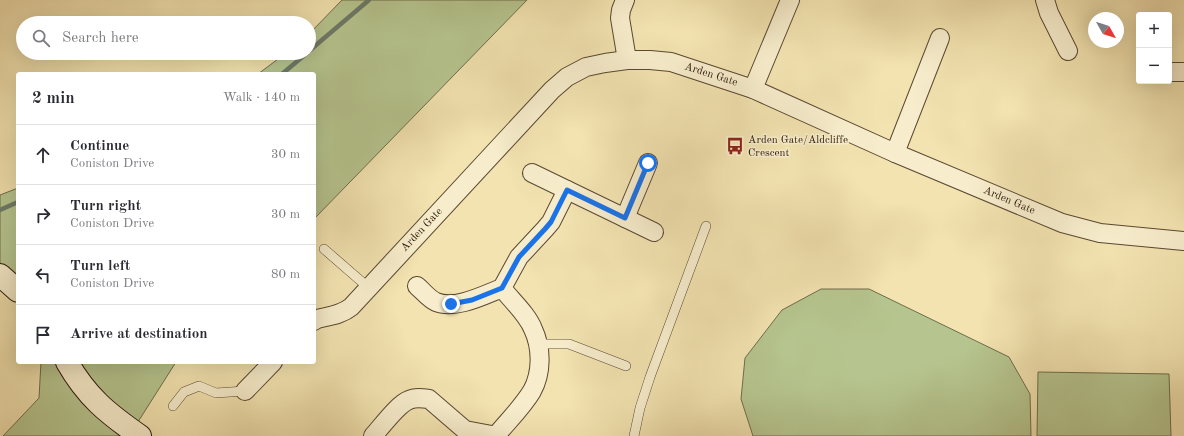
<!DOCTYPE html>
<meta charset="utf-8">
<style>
:root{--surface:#fff;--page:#f2f2f3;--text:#2b2b33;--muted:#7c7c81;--line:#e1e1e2}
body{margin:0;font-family:"Old Standard TT",serif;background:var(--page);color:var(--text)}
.controls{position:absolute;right:12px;top:12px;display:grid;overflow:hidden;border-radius:4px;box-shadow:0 4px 16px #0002}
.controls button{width:36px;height:36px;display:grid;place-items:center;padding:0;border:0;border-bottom:1px solid var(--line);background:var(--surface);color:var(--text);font:20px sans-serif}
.compass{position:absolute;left:1088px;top:12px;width:36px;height:36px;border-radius:50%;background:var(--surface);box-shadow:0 4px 16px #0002;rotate:129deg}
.stop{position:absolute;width:12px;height:12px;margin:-9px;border:3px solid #1a73e8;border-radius:50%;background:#fff}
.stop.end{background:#1a73e8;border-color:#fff;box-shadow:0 1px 4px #0008}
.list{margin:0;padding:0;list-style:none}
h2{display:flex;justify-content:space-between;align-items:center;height:52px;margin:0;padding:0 16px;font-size:17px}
h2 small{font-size:13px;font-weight:400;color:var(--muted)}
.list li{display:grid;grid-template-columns:26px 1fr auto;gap:12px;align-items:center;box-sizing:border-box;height:60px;padding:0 16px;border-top:1px solid var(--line)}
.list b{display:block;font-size:15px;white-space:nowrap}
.list p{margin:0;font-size:13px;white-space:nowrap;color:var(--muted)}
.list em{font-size:13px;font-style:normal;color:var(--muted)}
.icon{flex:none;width:22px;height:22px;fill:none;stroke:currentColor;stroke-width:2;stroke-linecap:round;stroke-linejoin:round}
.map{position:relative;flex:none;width:1184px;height:436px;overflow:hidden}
.search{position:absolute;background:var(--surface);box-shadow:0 4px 16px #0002;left:16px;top:16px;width:300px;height:44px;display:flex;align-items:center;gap:10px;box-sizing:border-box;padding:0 14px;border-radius:22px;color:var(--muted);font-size:15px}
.panel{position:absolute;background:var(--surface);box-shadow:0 4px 16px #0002;left:16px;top:72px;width:300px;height:292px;border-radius:4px}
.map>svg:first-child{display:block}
.green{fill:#b6c58f;stroke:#6f6c4b}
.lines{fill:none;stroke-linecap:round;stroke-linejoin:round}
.stream{stroke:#6d7a69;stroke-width:4.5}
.lane-casing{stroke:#5a4831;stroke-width:10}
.street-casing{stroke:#5a4831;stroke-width:20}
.secondary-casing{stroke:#281407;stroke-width:24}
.lane{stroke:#f7edcc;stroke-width:9}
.street{stroke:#f7edcc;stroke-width:18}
.secondary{stroke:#f7edcc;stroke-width:22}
.route{stroke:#1a73e8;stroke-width:5}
.labels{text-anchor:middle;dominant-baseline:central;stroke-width:3;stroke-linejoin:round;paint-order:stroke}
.street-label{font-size:11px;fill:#281407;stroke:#f7edcc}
.poi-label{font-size:11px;fill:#281407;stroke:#f7edcc;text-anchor:start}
</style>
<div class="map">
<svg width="1184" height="436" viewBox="0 0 1184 436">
<rect width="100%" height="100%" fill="#f2e3b0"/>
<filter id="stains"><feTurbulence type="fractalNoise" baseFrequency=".005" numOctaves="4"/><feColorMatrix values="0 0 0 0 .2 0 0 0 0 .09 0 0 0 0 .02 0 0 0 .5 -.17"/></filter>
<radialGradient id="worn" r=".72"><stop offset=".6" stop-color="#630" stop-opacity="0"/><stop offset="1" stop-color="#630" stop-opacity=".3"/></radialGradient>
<!-- green -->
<g class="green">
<path d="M342 0H527L314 219V74H258L286 53H309V34Z"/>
<path d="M18 188V279L0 265V195Z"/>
<path d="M821 289H869L1009 357 1030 394 1031 436H753L741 399 745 358 782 310Z"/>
<path d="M41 362H176L129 436H3L39 398Z"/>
<path d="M1038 372 1169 374 1171 436H1037Z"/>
</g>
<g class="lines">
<!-- stream -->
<g class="stream">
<path d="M309 51 369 0"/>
<path d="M282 74 307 53"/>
<path d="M0 210 18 202"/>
</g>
<!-- lane casing -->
<g class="lane-casing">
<g id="lane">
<path d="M324 249 369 288"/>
<path d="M537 344H569L626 366"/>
<path d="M173 406 184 392 199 386 216 393 245 391"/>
<path d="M634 436 640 408 650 377 706 226"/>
</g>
</g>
<!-- street casing -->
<g class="street-casing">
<g id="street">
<path d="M625 0 621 10 620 18 627 60"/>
<path d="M1045 0 1049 13 1068 51"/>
<path d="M1169 72H1184"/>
<path d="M753 89 790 0"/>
<path d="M895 153 940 38"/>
<path d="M532 173 654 232"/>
<path d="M625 218 648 163"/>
<path d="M417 286C423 291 429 299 436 302 455 310 484 295 502 288L519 257 545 229 551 222 567 190"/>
<path d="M314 321 317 319C329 316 341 315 351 307L552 90 567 77 586 67 605 63 627 60H650L671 62 753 89 895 153 1062 223 1100 233 1184 241"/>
<path d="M245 391 273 362"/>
<path d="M373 436C382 426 398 404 409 400 415 397 422 398 429 399L465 430 497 436"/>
<path d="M497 436 499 432C510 419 523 406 532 391 542 373 542 348 533 329 527 314 512 301 502 288"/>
</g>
</g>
<!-- secondary casing -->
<g class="secondary-casing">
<g id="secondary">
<path d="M0 275 18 291"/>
<path d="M67 362C87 397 107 413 140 436"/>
</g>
</g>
<!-- lane -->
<use href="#lane" class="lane"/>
<!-- street -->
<use href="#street" class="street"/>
<!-- secondary -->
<use href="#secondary" class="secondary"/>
</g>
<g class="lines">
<!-- route -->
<path class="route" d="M451 304 472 300 502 288 519 257 545 229 551 222 567 190 625 218 648 163"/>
</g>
<!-- icons -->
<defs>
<g id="bus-bare" transform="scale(1.38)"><path d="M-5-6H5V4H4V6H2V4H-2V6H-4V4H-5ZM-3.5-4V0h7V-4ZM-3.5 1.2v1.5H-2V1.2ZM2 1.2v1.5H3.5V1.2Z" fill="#8f2418" stroke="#f7edcc" stroke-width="2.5" paint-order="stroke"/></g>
</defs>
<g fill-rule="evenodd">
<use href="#bus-bare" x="735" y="146"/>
</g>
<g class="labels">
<!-- street labels -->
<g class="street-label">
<text transform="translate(711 75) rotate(18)">Arden Gate</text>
<text transform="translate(1009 201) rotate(23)">Arden Gate</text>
<text transform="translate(422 230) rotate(-47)">Arden Gate</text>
</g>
<!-- poi labels -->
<g class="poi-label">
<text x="748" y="140">Arden Gate/Aldcliffe<tspan x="748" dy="13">Crescent</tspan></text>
</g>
</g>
<rect width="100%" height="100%" filter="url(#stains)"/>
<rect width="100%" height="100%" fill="url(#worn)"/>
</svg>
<div class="controls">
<button>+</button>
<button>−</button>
</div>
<svg class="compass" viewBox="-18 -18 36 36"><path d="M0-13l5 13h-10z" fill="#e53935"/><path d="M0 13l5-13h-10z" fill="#7c7c81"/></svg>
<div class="stop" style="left:648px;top:163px"></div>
<div class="stop end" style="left:451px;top:304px"></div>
<div class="search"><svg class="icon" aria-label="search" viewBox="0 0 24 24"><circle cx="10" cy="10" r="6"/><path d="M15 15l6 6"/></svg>Search here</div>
<section class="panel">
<h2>2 min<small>Walk · 140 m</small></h2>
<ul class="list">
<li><svg class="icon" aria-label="ahead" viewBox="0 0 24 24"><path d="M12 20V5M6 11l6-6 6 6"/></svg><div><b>Continue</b><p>Coniston Drive</p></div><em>30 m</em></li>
<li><svg class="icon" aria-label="right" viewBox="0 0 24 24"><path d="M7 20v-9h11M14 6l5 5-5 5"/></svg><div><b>Turn right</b><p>Coniston Drive</p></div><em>30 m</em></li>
<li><svg class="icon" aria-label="left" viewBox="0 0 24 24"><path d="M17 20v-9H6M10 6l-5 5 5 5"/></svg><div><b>Turn left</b><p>Coniston Drive</p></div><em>80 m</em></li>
<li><svg class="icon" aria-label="arrive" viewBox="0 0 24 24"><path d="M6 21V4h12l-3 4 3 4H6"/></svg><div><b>Arrive at destination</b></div></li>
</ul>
</section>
</div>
